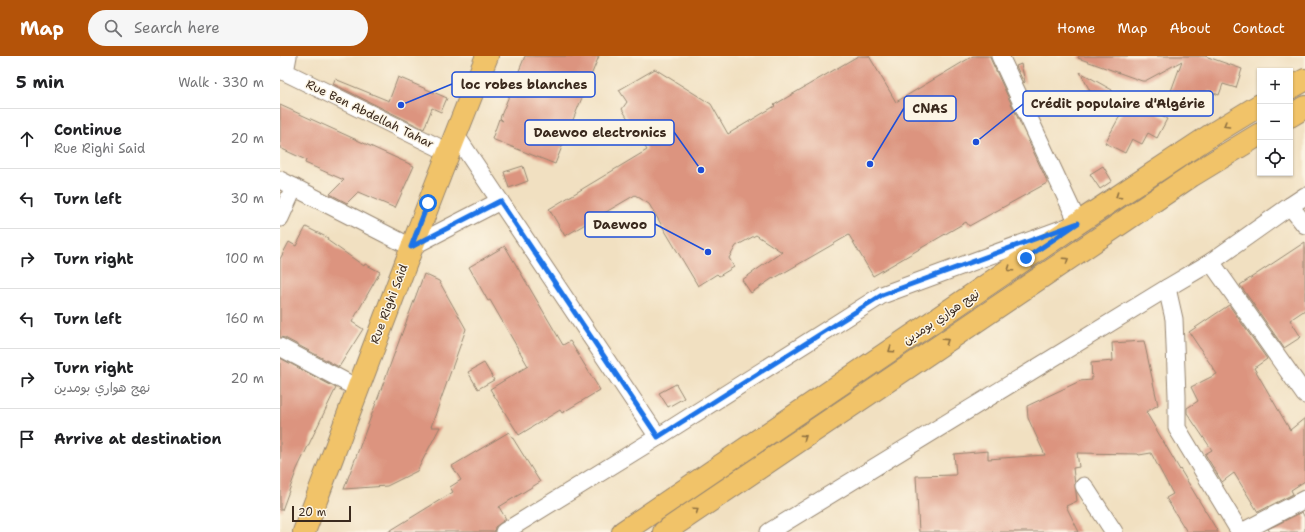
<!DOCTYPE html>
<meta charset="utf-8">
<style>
:root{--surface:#fff;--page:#f6f6f6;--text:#202124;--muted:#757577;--line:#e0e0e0;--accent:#b45309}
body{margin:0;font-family:"Shantell Sans","Playpen Sans Arabic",sans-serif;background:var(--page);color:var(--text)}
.controls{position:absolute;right:12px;top:12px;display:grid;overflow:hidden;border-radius:0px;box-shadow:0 1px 3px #0004}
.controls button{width:36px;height:36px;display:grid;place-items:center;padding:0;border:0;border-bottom:1px solid var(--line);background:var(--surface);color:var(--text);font:20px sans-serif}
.scale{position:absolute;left:12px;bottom:10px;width:59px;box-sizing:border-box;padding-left:4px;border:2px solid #3b2a1e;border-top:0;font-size:11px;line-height:14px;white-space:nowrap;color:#3b2a1e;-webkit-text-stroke:3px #fcf5e5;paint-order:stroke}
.stop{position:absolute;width:12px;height:12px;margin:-9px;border:3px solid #1a73e8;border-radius:50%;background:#fff}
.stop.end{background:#1a73e8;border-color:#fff;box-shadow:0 1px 4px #0008}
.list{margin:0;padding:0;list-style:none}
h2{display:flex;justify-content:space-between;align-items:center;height:52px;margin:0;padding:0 16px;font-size:17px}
h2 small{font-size:13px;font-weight:400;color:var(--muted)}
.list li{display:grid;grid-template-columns:26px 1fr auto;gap:12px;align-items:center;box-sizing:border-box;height:60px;padding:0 16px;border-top:1px solid var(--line)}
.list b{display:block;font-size:15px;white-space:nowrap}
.list p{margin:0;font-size:13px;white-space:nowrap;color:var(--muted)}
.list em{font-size:13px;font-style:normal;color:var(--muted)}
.icon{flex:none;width:22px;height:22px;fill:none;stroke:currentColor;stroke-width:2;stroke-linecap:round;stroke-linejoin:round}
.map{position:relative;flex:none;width:1025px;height:476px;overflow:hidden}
header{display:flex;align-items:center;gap:24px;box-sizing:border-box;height:56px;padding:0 20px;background:var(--accent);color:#fff}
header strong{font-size:19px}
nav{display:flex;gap:22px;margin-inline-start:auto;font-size:14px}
.search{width:280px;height:36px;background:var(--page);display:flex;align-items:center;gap:10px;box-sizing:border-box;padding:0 14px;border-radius:22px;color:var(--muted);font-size:15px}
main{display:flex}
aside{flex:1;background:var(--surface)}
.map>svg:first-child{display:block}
.building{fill:#dc947f}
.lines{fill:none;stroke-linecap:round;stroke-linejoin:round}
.minor-casing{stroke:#968570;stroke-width:19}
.primary-casing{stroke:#968570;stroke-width:24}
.minor{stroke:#fff;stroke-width:17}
.primary{stroke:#f1c369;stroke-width:22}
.oneway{stroke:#8d6f40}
.route{stroke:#1a73e8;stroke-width:5}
.labels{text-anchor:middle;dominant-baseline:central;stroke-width:3;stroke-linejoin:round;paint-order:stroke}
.street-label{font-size:12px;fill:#3b2a1e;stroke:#fcf5e5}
.leader{fill:none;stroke:#1d4ed8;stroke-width:1.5}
.callout-dot{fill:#1d4ed8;stroke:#fcf5e5;stroke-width:1.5}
.callout{fill:#fcf5e5;stroke:#1d4ed8;stroke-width:1.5}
.callout-label{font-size:13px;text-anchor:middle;font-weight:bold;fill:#3b2a1e}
</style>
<header>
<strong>Map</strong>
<div class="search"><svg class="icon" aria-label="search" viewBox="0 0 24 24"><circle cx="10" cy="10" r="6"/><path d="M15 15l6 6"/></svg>Search here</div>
<nav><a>Home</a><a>Map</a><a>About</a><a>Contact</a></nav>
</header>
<main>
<aside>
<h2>5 min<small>Walk · 330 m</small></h2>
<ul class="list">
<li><svg class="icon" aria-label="ahead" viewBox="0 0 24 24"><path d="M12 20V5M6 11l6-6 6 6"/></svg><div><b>Continue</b><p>Rue Righi Said</p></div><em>20 m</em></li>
<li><svg class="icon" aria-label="left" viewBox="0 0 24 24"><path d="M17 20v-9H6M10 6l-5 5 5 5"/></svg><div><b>Turn left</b></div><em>30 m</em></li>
<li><svg class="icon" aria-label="right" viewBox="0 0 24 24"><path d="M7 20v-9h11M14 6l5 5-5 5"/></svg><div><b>Turn right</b></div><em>100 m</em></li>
<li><svg class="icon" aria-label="left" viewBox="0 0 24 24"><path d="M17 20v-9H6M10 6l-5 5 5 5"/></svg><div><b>Turn left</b></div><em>160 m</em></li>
<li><svg class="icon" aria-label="right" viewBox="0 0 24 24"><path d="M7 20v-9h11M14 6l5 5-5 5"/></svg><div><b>Turn right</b><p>نهج هواري بومدين</p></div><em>20 m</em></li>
<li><svg class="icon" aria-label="arrive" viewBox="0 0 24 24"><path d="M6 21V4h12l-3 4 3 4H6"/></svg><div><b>Arrive at destination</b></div></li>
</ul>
</aside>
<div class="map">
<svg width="1025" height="476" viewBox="0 0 1025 476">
<rect width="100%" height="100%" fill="#fcf5e5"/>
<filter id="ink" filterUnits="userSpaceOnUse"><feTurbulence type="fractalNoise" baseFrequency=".025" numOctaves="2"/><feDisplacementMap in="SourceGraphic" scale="8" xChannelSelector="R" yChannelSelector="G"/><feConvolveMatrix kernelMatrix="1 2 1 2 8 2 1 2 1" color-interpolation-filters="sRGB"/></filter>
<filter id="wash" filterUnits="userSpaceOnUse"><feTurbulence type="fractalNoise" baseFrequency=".012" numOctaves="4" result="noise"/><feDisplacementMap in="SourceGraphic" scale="16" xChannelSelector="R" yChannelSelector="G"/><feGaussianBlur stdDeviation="0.9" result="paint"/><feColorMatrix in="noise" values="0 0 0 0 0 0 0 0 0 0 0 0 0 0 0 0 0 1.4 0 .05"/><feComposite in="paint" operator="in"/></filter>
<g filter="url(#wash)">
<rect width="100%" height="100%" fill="#f1e0c1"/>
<g id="blocks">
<!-- building -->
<g class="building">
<path d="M245 0H319L275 108 212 83 219 63 223 65 220 62Z"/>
<path d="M578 0H589L616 46 693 0H710L711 4 767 125V127L689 170 686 166 593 220 569 179 493 223V222L471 237 462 224 502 196 476 179 456 190 449 202 454 211 439 220 437 218 418 230 369 148 355 139 285 180 269 153 367 94 342 53 347 46 339 34 375 13 431 48 448 78 495 50 494 49Z"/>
<path d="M799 0H925L962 13 956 32 943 28 939 39 929 35 924 47 891 35 902 5 865 25H862L798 2Z"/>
<path d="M741 8 745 26 744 27 736 10Z"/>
<path d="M800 16 832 34V42L818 50Z"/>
<path d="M118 21 167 42 161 56 152 52 144 73 53 28 55 23 109 45Z"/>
<path d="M848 45H854L887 63 877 82 868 77 862 88 852 83 845 97 825 87Z"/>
<path d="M0 49 134 110 115 152 78 136 67 147 52 139 50 138 64 124 25 107 26 104 0 92Z"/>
<path d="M243 110 248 125 229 132 224 116Z"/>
<path d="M823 110 832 125 820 133 810 118Z"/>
<path d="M26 171 48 182 47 184 84 210 85 208 100 216 72 266 83 273 59 311 5 282 0 281V203L9 186 16 190Z"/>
<path d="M1025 186V254L1010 264 1021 281 1004 292 960 229Z"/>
<path d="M225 190 283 289 290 285 320 334 282 357 280 354 239 379 210 333 248 310 210 244 208 245 189 211Z"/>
<path d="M144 218 159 225 186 273 151 371H160L137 415 107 430 64 433Z"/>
<path d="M949 249 987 303 974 312 1010 374 1025 362V425L1011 434 1013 438 978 456 954 417 942 426 925 398 932 394 907 357V352L918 345 911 331 937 318 909 276Z"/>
<path d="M864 285 878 349 866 356 900 414V413L938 476H907L886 442 893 438 871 397 859 399 858 398 797 397 799 411 793 412 797 445 786 450 799 476H639L636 420 676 419 674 398 708 395V403L765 399 748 362 747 350 800 325 812 324 811 307 833 305 832 287Z"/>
<path d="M0 302 56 332 17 413 2 454H0Z"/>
<path d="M204 307 214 324 198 333 188 316Z"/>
<path d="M396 328 404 342 388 351 379 337Z"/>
<path d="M229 376 260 426 219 451 226 463 215 471 214 476H108L173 436 170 431 181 424 172 410Z"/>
<path d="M1022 456 1025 462V476H990L988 473Z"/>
</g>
</g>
</g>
<g filter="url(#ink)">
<use href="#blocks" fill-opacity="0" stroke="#968570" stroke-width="1"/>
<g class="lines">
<!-- minor casing -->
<g class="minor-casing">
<g id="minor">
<path d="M8 0 5 16 168 96"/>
<path d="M175 78 378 381 224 476"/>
<path d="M0 124 131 191 220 145"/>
<path d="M1010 150 1025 169"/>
<path d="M0 162 14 131"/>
<path d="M931 206 1025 339"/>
<path d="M887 232 894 263 897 340V372L960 476"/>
<path d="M0 291 77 332"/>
<path d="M378 381 602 239 798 167 720 0"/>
<path d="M804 430 834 476"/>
<path d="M489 476 887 232 931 206 1010 150 1025 140"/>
<path d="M962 476 1025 443"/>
</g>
</g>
<!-- primary casing -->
<g class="primary-casing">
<g id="primary">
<path d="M1010 32 1025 24"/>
<path d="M1010 60 1025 51"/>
<path d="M24 476C84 317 143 158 207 0"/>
<path d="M343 476 798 167 934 77 980 49"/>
<path d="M384 476 911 120 980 78"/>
</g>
</g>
<!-- minor -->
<use href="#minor" class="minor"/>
<!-- primary -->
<use href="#primary" class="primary"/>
</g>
<!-- one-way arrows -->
<defs><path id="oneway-chevron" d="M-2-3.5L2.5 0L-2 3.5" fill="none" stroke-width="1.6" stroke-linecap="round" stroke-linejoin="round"/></defs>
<g class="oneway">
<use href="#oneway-chevron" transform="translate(946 69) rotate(149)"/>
<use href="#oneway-chevron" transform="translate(838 140) rotate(146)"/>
<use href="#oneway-chevron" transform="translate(786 204) rotate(-34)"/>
<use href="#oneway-chevron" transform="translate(730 213) rotate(146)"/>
<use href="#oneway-chevron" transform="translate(666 285) rotate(-34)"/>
<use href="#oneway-chevron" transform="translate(611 294) rotate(146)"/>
<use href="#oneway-chevron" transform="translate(524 381) rotate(-34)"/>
<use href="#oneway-chevron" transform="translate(416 454) rotate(-34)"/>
</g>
</g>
<g class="lines" filter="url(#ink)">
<!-- route -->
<path class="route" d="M148 147 131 191 220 145 378 381 602 239 798 167 746 202"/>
</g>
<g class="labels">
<!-- street labels -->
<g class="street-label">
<text transform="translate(90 58) rotate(26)">Rue Ben Abdellah Tahar</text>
<text transform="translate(109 248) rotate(-69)">Rue Righi Said</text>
<text transform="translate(661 261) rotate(-34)">نهج هواري بومدين</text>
</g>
</g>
<!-- callouts -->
<path class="leader" d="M121 49L172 28M696 86L743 48M590 108L624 52M421 114L394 76M428 196L375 168"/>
<g class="callout-dot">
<circle cx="121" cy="49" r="4"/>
<circle cx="696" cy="86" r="4"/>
<circle cx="590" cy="108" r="4"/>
<circle cx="421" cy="114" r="4"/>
<circle cx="428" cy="196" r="4"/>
</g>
<g class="callout">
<rect x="172" y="16" width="143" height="25" rx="4"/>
<rect x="743" y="35" width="190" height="25" rx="4"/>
<rect x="624" y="40" width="52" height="25" rx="4"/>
<rect x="245" y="64" width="149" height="25" rx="4"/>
<rect x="305" y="156" width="70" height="25" rx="4"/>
</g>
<g class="callout-label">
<text x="244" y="33">loc robes blanches</text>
<text x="838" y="52">Crédit populaire d'Algérie</text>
<text x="650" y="57">CNAS</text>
<text x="320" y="81">Daewoo electronics</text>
<text x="340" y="173">Daewoo</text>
</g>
</svg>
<div class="controls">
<button>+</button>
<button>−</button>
<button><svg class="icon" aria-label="locate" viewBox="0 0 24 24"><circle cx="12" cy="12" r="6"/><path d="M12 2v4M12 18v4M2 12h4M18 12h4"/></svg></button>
</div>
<div class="scale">20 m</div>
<div class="stop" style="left:148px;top:147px"></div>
<div class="stop end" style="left:746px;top:202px"></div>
</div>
</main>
